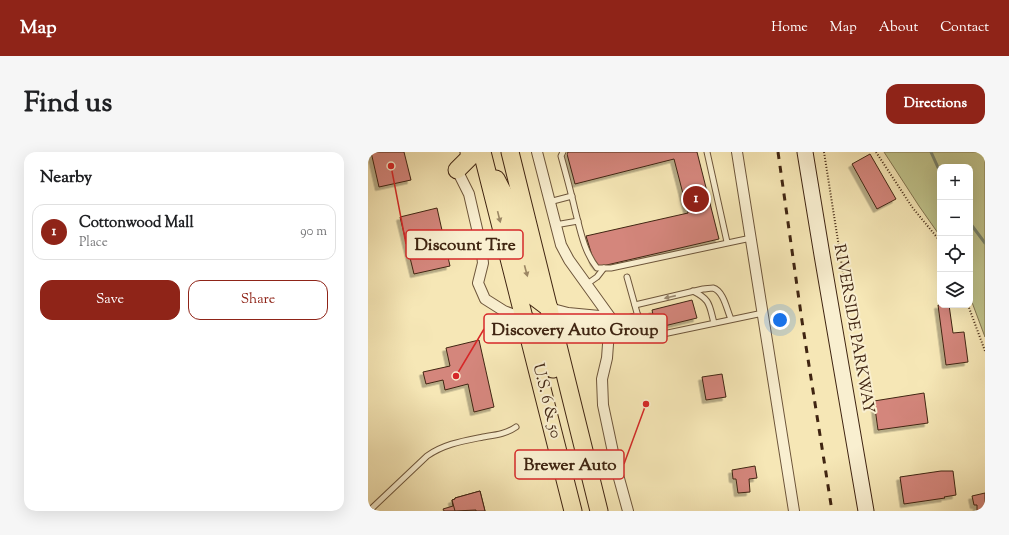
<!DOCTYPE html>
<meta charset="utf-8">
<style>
:root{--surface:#fff;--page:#f6f6f6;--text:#202124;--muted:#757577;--line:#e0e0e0;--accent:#8f2418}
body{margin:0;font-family:"Sorts Mill Goudy",serif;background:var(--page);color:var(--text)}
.controls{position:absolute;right:12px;top:12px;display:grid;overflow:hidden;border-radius:8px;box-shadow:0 4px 16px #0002}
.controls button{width:36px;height:36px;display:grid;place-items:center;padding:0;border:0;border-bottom:1px solid var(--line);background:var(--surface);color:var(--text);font:20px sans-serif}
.you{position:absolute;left:412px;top:168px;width:14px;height:14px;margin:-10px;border:3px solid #fff;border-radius:50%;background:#1a73e8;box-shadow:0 0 0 6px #1a73e833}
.badge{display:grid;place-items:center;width:26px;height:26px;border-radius:50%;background:var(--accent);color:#fff;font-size:13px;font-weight:700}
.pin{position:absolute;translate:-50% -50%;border:2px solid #fff;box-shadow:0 1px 4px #0006}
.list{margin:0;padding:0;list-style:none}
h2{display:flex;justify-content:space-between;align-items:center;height:52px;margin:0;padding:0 16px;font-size:17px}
h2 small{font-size:13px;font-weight:400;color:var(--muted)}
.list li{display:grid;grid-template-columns:26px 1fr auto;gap:12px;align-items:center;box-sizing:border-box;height:56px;margin:0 8px 8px;padding:0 8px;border:1px solid var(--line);border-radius:12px}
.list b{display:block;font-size:15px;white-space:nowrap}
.list p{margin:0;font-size:13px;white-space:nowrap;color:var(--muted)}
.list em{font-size:13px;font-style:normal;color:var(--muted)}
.actions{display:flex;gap:8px;padding:12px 16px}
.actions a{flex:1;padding:9px 0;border:1px solid var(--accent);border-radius:12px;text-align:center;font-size:14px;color:var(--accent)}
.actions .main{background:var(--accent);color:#fff}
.icon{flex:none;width:22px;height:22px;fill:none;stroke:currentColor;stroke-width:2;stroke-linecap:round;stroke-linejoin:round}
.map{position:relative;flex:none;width:617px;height:359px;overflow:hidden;border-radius:12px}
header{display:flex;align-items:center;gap:24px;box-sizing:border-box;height:56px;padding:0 20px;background:var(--accent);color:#fff}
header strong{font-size:19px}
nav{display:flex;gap:22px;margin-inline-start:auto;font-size:14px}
.intro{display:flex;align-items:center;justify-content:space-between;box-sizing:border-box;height:96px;padding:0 24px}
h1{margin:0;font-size:28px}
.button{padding:10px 18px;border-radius:12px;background:var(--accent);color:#fff;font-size:14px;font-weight:700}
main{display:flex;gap:24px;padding:0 24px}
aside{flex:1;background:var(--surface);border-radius:12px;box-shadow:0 4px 16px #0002}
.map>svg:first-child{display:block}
.green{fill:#c0c48c;stroke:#80744f}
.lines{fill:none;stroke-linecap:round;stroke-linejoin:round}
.stream{stroke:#78836c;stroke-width:3}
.building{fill:#d4867c;stroke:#402512;filter:url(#shadow)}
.service-casing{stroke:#6e563b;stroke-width:7}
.minor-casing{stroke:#6e563b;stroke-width:12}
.secondary-casing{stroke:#402512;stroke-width:17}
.trunk-casing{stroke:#402512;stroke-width:19}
.path{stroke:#402512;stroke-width:2;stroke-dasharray:1 2;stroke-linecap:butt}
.service{stroke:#f9efd0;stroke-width:5}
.minor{stroke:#f9efd0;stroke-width:10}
.secondary{stroke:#f9efd0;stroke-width:15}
.trunk{stroke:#f6e7b6;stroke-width:17}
.rail{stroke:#402512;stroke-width:3;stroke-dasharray:7 7;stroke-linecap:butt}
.oneway{fill:#9b8664}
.oneway2{fill:#9c8a71}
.labels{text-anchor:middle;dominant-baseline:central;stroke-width:4;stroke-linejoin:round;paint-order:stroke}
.street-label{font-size:16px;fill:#402512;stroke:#f9efd0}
.leader{fill:none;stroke:#d62828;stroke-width:1.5}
.callout-dot{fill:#d62828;stroke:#f9efd0;stroke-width:1.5}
.callout{fill:#f9efd0;stroke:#d62828;stroke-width:1.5}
.callout-label{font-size:17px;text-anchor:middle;font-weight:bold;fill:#402512}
</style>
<header>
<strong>Map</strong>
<nav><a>Home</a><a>Map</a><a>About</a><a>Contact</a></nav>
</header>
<div class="intro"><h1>Find us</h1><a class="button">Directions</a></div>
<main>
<aside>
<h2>Nearby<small></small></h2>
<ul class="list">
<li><span class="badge">1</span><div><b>Cottonwood Mall</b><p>Place</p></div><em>90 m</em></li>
</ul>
<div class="actions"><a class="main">Save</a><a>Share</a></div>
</aside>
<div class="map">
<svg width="617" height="359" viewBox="0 0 617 359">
<defs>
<filter id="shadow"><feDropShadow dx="-3.5" dy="3.5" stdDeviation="0" flood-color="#0004"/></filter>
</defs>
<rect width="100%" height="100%" fill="#f6e7b6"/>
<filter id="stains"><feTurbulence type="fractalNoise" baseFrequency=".005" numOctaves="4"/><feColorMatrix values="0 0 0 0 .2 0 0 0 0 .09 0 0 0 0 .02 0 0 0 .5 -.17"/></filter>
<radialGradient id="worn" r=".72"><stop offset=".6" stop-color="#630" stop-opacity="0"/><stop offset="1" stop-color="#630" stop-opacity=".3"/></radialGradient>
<!-- green -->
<path class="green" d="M516 0H617V185L602 145V15H572V84L551 54Z"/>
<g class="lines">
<!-- stream -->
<g class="stream">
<path d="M563 0 572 20"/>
<path d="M602 71 617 91"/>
</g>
</g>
<!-- building -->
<g class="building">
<path d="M3 0H36L43 28 11 35Z"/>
<path d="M200 0H329L351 87 230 115 226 110 218 84 320 61 306 7 207 32 199 2Z"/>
<path d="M502 2 528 47 509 57 484 12Z"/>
<path d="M69 56 82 114 46 122 32 65Z"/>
<path d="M324 148 329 166 288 176 284 158Z"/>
<path d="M570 153H581L585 181 596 180 600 210 578 213Z"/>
<path d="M111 188 126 255 106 260 100 232 77 238 75 228 58 232 55 220 82 214 78 196Z"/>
<path d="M354 222 358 245 338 248 334 225Z"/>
<path d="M556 241 560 271 510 278 506 249Z"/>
<path d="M387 314 389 326 381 327 382 340 370 341 368 327H365L364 318Z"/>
<path d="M573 319H585L588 343 576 345 577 346 536 352 532 325Z"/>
<path d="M112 339 117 359H76L75 357 85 354 84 348 87 347V346Z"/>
<path d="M112 339 117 359H108V358L87 359 84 348 87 347V346Z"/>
<path d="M617 341V359H609V353H606L604 344Z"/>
</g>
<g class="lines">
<!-- service casing -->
<g class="service-casing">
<g id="service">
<path d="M195 0 193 4C198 22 203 40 207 58 212 77 216 100 229 116H243L383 86"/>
<path d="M339 0 359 90"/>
<path d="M181 50 204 44"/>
<path d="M187 73 210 69"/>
<path d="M259 125 276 186 395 161"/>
<path d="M219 132 229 125 236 116"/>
<path d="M325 139C343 148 341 153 346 171"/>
<path d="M267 153 335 137C338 137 342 136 345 136 356 139 359 159 363 167"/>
<path d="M242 165 256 167 270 163"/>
<path d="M1 359 59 304C76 292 95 289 115 285 127 283 138 282 148 275"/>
</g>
</g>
<!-- minor casing -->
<g class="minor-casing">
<g id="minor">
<path d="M169 0 193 93 201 108 242 165 239 206 234 227 235 253 249 319 260 359"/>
<path d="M369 0 426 359"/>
<path d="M89 18 101 42 113 94 115 111 110 131 117 147 136 159 157 167"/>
<path d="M181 156 200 161 242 165"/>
</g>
</g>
<!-- secondary casing -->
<g class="secondary-casing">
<path id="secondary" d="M437 0 454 103 498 359"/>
</g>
<!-- trunk casing -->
<g class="trunk-casing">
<g id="trunk">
<path d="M114 0 205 359"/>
<path d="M142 0 231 359"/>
<path d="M89 18 102 5 101 0"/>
<path d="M128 27 139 48 165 144 181 156"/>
<path d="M157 167 171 178 180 198 185 217"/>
</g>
</g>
<!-- path -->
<g class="path">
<path d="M456 0 476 127"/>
<path d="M508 0 544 55 572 89"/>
<path d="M600 153 617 199"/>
</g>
<!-- service -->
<use href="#service" class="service"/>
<!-- minor -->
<use href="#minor" class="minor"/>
<!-- secondary -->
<use href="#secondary" class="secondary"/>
<!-- trunk -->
<use href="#trunk" class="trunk"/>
<!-- rail -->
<path class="rail" d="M410 0 434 169 464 359"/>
</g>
<!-- one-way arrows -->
<defs><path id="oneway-solid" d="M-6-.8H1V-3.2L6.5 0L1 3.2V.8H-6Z"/></defs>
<g class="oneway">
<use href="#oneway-solid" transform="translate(131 65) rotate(76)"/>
<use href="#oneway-solid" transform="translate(158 119) rotate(75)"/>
</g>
<use class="oneway2" href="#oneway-solid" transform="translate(302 145) rotate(167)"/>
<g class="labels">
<!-- street labels -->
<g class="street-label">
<text transform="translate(485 177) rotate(80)">RIVERSIDE PARKWAY</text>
<text transform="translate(178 249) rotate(76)">U.S. 6 &amp; 50</text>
</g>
</g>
<!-- callouts -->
<path class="leader" d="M23 14L38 92M88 224L116 177M278 252L256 312"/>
<g class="callout-dot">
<circle cx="23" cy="14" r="4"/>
<circle cx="88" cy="224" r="4"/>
<circle cx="278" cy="252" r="4"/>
</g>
<g class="callout">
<rect x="38" y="78" width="117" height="29" rx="4"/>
<rect x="116" y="162" width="183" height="29" rx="4"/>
<rect x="147" y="298" width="109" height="29" rx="4"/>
</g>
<g class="callout-label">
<text x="97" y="98">Discount Tire</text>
<text x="207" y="183">Discovery Auto Group</text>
<text x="202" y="318">Brewer Auto</text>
</g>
<rect width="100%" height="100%" filter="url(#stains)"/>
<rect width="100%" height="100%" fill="url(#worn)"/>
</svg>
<div class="controls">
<button>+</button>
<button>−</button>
<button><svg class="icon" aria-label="locate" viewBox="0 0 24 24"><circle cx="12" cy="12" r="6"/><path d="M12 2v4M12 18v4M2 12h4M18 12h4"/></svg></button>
<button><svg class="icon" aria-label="layers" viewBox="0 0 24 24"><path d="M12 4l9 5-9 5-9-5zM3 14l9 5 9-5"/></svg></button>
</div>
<div class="you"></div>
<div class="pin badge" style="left:328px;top:47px">1</div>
</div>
</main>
